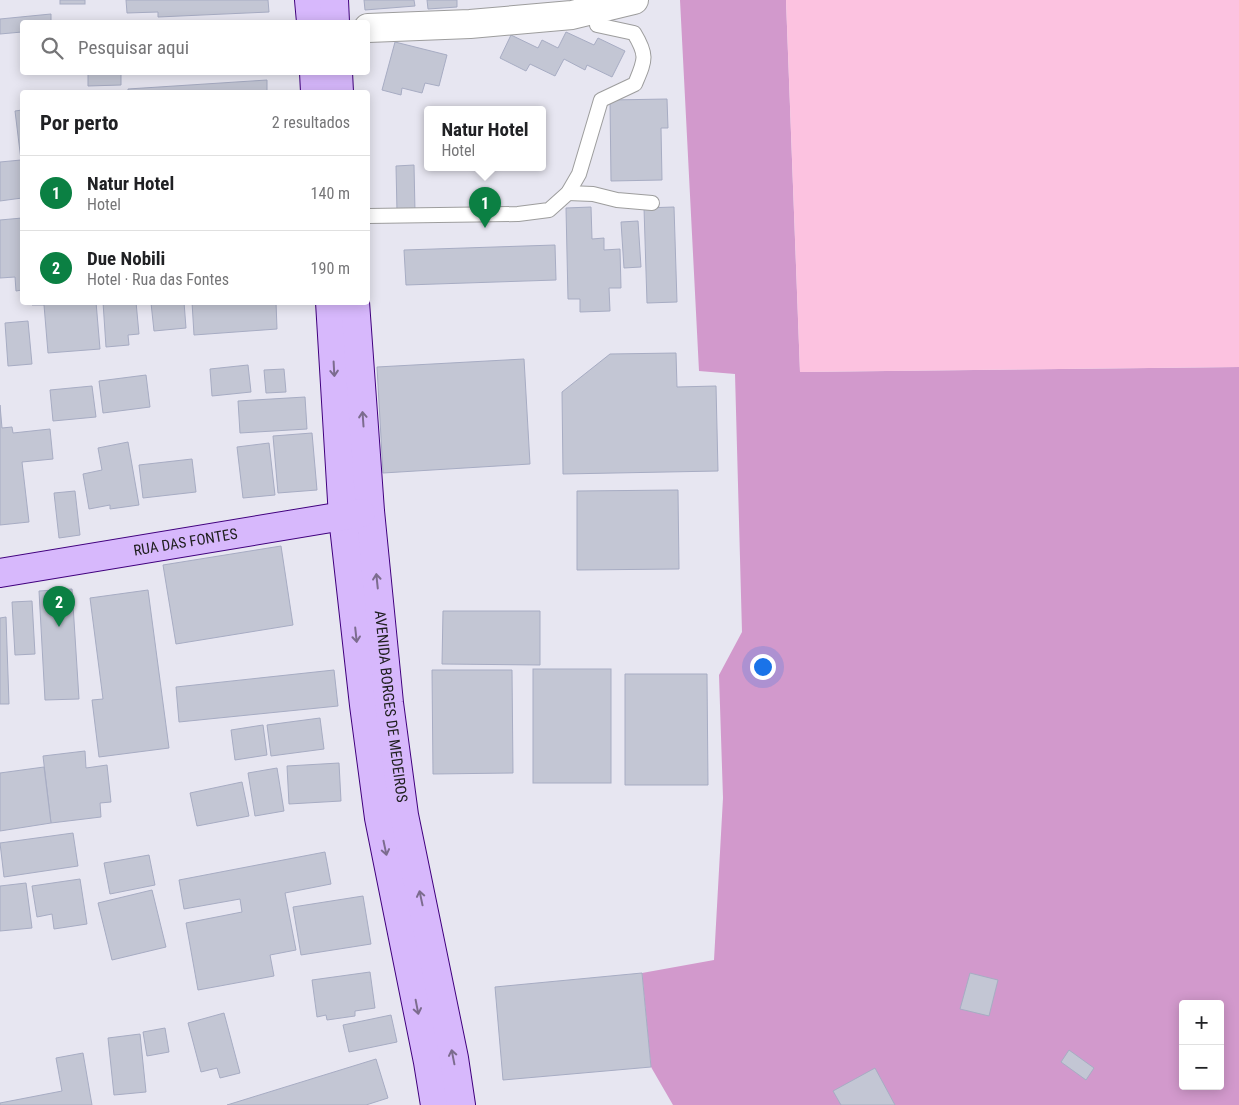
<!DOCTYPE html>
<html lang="pt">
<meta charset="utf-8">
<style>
:root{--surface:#fff;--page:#f2f2f2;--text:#202124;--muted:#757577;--line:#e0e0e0;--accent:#0b8043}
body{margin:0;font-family:"Roboto Condensed",sans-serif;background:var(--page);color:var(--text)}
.controls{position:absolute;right:15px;bottom:15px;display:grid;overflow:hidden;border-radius:5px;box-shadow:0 2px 12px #0003}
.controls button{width:45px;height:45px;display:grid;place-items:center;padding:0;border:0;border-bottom:1px solid var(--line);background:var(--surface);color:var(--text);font:25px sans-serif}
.you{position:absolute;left:762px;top:666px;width:18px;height:18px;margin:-12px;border:4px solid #fff;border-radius:50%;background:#1a73e8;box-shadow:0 0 0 8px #1a73e833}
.badge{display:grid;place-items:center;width:32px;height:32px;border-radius:50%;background:var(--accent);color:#fff;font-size:16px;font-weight:700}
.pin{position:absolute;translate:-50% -41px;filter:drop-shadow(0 1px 2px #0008)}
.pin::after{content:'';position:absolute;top:26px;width:18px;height:15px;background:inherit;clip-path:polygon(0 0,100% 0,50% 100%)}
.popup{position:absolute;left:424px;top:106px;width:122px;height:65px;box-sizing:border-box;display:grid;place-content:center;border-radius:5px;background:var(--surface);filter:drop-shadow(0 1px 4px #0005);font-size:16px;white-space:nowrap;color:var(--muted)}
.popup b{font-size:19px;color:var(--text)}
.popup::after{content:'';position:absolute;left:50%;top:100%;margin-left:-10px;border:10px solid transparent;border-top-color:var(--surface)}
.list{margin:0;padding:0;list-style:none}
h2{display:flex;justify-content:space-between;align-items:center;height:65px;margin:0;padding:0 20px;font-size:21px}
h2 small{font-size:16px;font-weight:400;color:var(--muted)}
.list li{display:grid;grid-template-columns:32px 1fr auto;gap:15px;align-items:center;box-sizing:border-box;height:75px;padding:0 20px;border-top:1px solid var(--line)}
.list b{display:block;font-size:19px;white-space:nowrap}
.list p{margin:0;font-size:16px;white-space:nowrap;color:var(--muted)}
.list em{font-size:16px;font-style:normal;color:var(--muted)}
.icon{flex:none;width:28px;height:28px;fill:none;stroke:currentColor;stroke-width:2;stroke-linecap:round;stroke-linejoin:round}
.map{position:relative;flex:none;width:1239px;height:1105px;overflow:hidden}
.search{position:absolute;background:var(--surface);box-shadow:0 2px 12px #0003;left:20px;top:20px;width:350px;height:55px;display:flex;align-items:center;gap:12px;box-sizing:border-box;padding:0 18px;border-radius:5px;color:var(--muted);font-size:19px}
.panel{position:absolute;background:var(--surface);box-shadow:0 2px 12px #0003;left:20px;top:90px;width:350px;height:215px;border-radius:5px}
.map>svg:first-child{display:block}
.forest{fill:#d299cc;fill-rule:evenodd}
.park{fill:#fcc2e0}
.building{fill:#c3c6d4;stroke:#a7acc3}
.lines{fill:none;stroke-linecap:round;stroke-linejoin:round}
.lane-casing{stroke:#9d9d9d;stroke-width:16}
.street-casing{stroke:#9d9d9d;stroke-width:30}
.secondary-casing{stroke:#40007e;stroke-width:30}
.lane{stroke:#fff;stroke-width:14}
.street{stroke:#fff;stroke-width:28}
.secondary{stroke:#d7b8fc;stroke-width:28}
.oneway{stroke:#7c6c8e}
.labels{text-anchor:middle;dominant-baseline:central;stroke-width:5;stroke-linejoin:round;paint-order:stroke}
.street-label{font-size:15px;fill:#202020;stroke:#fff}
</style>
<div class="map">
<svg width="1239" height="1105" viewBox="0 0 1239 1105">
<rect width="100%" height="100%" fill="#e7e6f1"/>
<!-- forest -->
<path class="forest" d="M680 0H786L800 372 1239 367V1105H673L651 1067 642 973 714 960 723 798 719 675 742 632 735 374 699 371ZM1183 1004H1220V1086H1183Z"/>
<!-- park -->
<path class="park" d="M786 0H1239V367L800 372Z"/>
<!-- building -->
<g class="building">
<rect x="60" y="0" width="25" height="4"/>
<path d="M126 0H268L269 12 158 17V12L127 13Z"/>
<path d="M364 0H414L415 6 365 10Z"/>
<path d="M427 0H457V7L428 9Z"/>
<path d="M51 14V22H22V32L0 34V19Z"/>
<path d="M566 32 594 45 598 38 625 51 612 77 587 65 585 70 564 59 555 76 530 64 526 71 500 58 511 35 538 48 542 40 558 48Z"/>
<path d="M395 42 447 55 439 86 425 83 422 93 402 88 401 95 382 90Z"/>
<path d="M88 72H121V85L88 86Z"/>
<path d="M267 80V92H128V89Z"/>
<path d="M667 99 668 128H661L662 180 611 181 610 100Z"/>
<path d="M22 110V198L0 201V162L21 160 15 111Z"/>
<path d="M414 165 415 212H397L396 166Z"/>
<path d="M591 207 592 239 604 238V250L620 249 621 288H609L610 311 580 312V299H568L566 208Z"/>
<path d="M674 207 677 302 647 303 644 208Z"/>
<path d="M22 218V290L16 291 15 277 0 278V220Z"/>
<path d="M638 221 641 267 624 268 621 222Z"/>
<path d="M555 245 556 280 406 285 404 250Z"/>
<path d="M32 302H96L100 349 48 353 44 305H32Z"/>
<path d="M103 302H136L139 334 128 335 129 345 106 347Z"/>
<path d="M140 302H184L186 328 154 331 151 303Z"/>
<path d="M192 302H276L277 329 194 335Z"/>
<path d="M28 321 32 364 8 366 5 323Z"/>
<path d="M676 353 677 387 716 386 718 471 563 474 562 392 610 354Z"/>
<path d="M524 359 530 464 383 473 377 367Z"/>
<path d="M248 365 251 392 212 396 210 369Z"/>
<path d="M284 369 286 392 266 393 264 370Z"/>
<path d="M146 375 150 407 103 413 99 381Z"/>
<path d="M92 386 96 417 53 421 50 390Z"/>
<path d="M305 397 307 429 240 433 238 401Z"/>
<path d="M0 405 2 428 12 427 13 433 50 429 53 459 22 462 29 522 0 525Z"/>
<path d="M312 433 317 490 278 493 273 436Z"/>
<path d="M128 442 139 505 110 509V505L89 509 83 474 102 470 98 448Z"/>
<path d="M269 443 275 495 243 498 237 447Z"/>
<path d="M192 459 196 492 143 498 139 465Z"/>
<path d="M678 490 679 569 577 570V491Z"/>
<path d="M75 491 80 535 59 538 54 493Z"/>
<path d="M281 546 293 625 176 644 163 565Z"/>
<path d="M72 589 79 699 45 700 39 591Z"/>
<path d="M148 590 169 748 99 757 92 700 103 699 90 598Z"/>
<path d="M32 601 35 654 15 655 12 602Z"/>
<path d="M443 611H540V665L442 664Z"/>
<path d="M6 617 9 704H0V618Z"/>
<rect x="533" y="669" width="78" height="114"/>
<path d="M334 670 338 706 179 722 176 687Z"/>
<path d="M432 670H512L513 773 433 774Z"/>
<path d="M625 674H707L708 785H625Z"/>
<path d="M320 718 324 749 271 756 267 725Z"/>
<path d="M263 725 267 755 235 760 231 730Z"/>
<path d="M85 751 86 768 107 765 111 802 100 803 101 817 51 823 43 756Z"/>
<path d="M339 763 341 801 289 804 287 766Z"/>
<path d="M44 767 51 823 0 831V773Z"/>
<path d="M277 768 284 811 255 816 248 773Z"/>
<path d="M242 782 249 816 197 826 190 793Z"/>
<path d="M73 833 78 866 4 877 0 843Z"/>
<path d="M325 852 331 884 285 893 296 950 270 955 274 976 198 990 186 923 242 912 240 899 184 909 179 880Z"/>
<path d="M149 855 155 885 110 894 104 863Z"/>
<path d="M80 879 87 924 54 929 52 914 37 917 32 886Z"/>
<path d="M26 883 32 928 0 931V886Z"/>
<path d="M152 890 166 947 112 960 98 903Z"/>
<path d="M363 896 371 944 301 955 293 907Z"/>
<path d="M370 972 375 1008 355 1011V1016L327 1020 326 1015 317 1017 312 980Z"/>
<path d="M642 973 651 1067 503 1080 495 987Z"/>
<path d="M970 973 998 980 989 1016 960 1009Z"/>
<path d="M224 1013 240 1073 220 1078 217 1068 201 1072 188 1023Z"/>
<path d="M391 1015 397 1042 349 1052 343 1025Z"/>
<path d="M165 1028 169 1052 147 1056 143 1032Z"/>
<path d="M140 1034 146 1092 114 1095 108 1038Z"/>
<path d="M1069 1050 1094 1068 1086 1080 1061 1062Z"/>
<path d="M83 1053 92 1105H0V1103L62 1091 56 1058Z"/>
<path d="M376 1059 388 1098 366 1105H227Z"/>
<path d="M875 1068 895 1105H841L833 1091Z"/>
</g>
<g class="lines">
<!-- lane casing -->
<g class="lane-casing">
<g id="lane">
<path d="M568 193 593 194 617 200 652 203"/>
<path d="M368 216 518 214 549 210 568 193 579 174 601 100 635 84C645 60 648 56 634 33L597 25"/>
</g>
</g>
<!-- street casing -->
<g class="street-casing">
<path id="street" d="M368 28 470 24 572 15 634 0"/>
</g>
<!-- secondary casing -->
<g class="secondary-casing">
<g id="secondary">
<path d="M309 0 311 22"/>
<path d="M334 0 335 22"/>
<path d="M314 72 315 92"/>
<path d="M338 72 339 92"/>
<path d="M330 302 343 517 364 705 379 818 428 1062 435 1105"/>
<path id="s1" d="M355 302 370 511 389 703 404 815 454 1058 461 1105"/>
<path id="s2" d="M0 573 361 513"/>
</g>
</g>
<!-- lane -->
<use href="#lane" class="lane"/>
<!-- street -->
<use href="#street" class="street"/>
<!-- secondary -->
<use href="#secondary" class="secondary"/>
</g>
<!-- one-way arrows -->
<defs><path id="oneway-shaft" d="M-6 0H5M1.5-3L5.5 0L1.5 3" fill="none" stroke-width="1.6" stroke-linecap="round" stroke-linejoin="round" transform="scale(1.25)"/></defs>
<g class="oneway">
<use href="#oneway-shaft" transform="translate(334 369) rotate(87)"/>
<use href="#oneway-shaft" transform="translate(363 419) rotate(-94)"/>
<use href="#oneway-shaft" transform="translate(377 581) rotate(-96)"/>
<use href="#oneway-shaft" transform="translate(356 635) rotate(84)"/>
<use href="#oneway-shaft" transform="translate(385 848) rotate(78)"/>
<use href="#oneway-shaft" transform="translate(421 898) rotate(-102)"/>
<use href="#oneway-shaft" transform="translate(417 1007) rotate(79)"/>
<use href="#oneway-shaft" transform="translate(453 1057) rotate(-101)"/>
</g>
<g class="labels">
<!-- street labels -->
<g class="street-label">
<text stroke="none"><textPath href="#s2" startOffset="188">RUA DAS FONTES</textPath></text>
<text stroke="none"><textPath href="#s1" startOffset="406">AVENIDA BORGES DE MEDEIROS</textPath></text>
</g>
</g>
</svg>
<div class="controls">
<button>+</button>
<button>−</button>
</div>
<div class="you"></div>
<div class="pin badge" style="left:485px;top:228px">1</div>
<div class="popup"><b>Natur Hotel</b>Hotel</div>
<div class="pin badge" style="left:59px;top:627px">2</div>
<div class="search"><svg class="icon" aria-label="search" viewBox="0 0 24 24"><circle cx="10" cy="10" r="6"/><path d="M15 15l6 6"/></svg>Pesquisar aqui</div>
<section class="panel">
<h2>Por perto<small>2 resultados</small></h2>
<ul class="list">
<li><span class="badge">1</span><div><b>Natur Hotel</b><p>Hotel</p></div><em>140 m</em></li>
<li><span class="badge">2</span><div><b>Due Nobili</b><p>Hotel · Rua das Fontes</p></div><em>190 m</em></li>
</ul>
</section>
</div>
